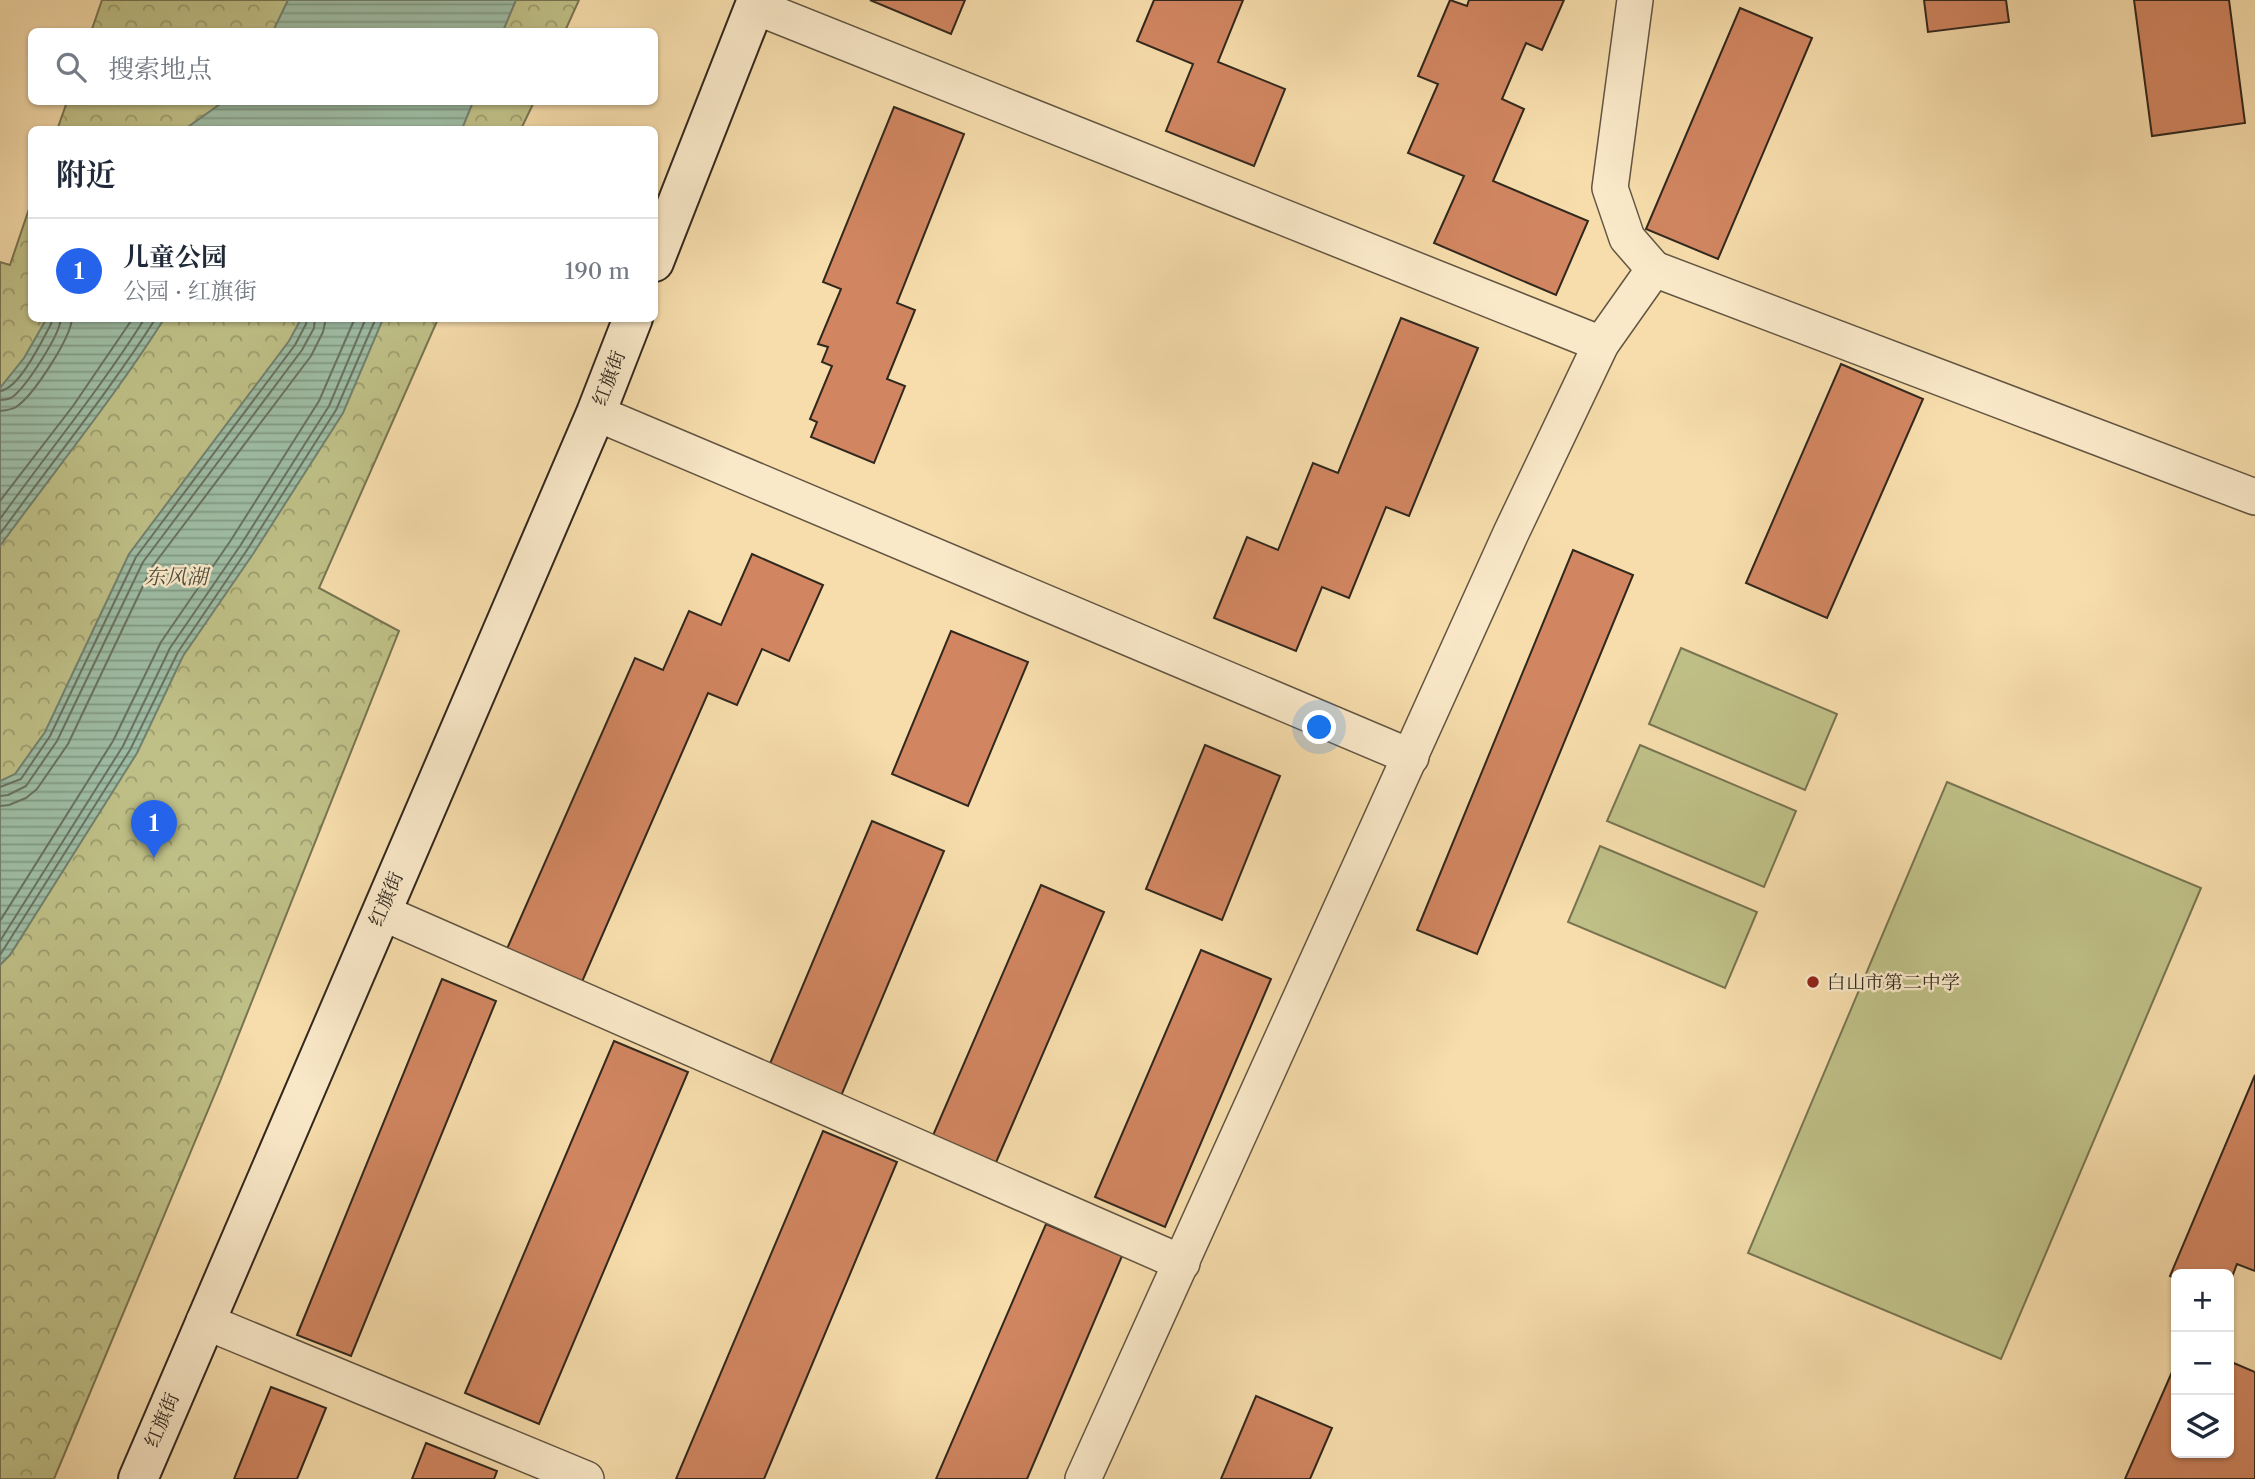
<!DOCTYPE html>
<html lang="zh">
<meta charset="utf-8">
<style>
:root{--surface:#fff;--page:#f2f2f3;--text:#1f2937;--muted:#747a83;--line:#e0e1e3;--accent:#2563eb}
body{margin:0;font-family:"Libre Caslon Text","Noto Serif SC",serif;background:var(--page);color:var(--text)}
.controls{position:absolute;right:21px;bottom:21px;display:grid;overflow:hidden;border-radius:10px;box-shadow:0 2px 5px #0004}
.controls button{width:63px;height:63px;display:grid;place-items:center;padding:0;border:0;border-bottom:2px solid var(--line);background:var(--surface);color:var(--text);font:35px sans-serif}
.you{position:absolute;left:1320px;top:728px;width:24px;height:24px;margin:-18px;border:5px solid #fff;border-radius:50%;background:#1a73e8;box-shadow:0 0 0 10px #1a73e833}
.badge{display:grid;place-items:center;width:46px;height:46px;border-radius:50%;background:var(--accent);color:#fff;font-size:23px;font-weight:700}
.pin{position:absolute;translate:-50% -58px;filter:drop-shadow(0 2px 4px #0008)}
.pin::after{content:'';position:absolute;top:37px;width:24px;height:21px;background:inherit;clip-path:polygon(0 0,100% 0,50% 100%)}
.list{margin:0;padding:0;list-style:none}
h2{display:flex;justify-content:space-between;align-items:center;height:91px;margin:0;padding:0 28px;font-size:30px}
h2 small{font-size:23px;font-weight:400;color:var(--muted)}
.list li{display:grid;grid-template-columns:46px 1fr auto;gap:21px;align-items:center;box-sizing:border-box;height:105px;padding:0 28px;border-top:2px solid var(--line)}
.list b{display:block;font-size:26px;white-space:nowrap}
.list p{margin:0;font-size:23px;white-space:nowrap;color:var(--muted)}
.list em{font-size:23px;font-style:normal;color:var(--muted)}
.icon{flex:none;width:38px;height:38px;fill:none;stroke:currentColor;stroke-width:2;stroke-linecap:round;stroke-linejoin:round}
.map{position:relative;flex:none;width:2255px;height:1479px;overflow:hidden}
.search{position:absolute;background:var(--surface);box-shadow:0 2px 5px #0004;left:28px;top:28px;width:630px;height:77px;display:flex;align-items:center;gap:18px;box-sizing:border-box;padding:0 24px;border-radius:10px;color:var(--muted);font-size:26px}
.panel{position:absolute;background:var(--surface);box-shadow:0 2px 5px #0004;left:28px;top:126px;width:630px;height:196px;border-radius:10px}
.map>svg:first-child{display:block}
.green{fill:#bfc087;stroke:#787452;stroke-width:2}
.forest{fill:url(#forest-crowns);stroke:#787452;stroke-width:2}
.water{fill:url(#water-rules);stroke:#72816f;stroke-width:2}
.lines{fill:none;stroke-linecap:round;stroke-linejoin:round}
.shore{stroke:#687262;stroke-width:2}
.building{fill:#d18661;stroke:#31281e;stroke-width:2}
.minor-casing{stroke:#625542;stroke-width:38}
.secondary-casing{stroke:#31281e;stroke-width:42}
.minor{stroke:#fae9c9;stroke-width:35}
.secondary{stroke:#fae9c9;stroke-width:38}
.poi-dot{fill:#8f2418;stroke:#fae9c9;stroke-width:2.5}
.labels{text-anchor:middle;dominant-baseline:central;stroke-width:5;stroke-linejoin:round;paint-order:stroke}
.street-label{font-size:19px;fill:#31281e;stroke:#fae9c9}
.poi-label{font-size:19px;fill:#31281e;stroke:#fae9c9;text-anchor:start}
.water-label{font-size:21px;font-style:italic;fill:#4c4d40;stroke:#fae9c9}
</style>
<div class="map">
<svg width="2255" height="1479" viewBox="0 0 2255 1479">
<defs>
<pattern id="forest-crowns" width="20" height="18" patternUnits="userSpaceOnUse" patternTransform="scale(1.75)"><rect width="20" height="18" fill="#bfc087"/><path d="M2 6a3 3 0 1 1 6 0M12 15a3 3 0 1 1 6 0" fill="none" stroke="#9c9c6e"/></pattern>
<pattern id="water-rules" width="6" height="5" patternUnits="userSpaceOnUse" patternTransform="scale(1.75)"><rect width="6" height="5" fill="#9ebda5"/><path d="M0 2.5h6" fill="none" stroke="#819a86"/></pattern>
</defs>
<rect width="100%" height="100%" fill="#f7ddac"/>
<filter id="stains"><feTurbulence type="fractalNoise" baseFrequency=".00286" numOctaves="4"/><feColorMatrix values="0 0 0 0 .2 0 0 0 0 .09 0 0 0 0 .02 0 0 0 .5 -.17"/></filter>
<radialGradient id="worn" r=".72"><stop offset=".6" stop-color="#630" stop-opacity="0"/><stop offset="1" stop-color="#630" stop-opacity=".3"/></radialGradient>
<!-- green -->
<g class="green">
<path d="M1681 648 1837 714 1805 790 1649 724Z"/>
<path d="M1640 745 1796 811 1764 887 1607 821Z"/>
<path d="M1947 782 2201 888 2001 1359 1748 1253Z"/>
<path d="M1600 846 1757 912 1725 988 1568 922Z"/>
</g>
<!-- forest -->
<g class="forest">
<path d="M102 0H579L565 31 91 32Z"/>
<path d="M67 102H534L521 129 57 130Z"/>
<path d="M31 203 32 318 438 319 319 588 399 631 219 1084 54 1479H0V262L10 265Z"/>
</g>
<!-- water -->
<g class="water">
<path d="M288 0H516L503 31H273Z"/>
<path d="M223 102H473L462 129H185Z"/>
<path d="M47 318 164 319C114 398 55 470 0 546V388L24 358Z"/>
<path d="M301 319H383L343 413 253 554 183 656 137 753 10 955 0 965V781L15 774 45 732 129 554 289 341Z"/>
</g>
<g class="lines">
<!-- shore -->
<g class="shore">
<path d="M0 391C19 389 42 341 51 324L52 318"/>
<path d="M0 400C5 400 6 400 11 398 25 389 60 335 61 318"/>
<path d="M0 411C6 410 11 410 16 407 33 396 71 338 72 318"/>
<path d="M0 501 73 406 133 318"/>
<path d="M0 519C48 452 101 388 145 318"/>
<path d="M0 534C52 462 108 393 156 318"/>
<path d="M0 787 21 779 50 736 136 557 295 345 306 324 307 318"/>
<path d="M0 796 8 795 26 786 57 741 143 562 302 350 314 328 315 318"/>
<path d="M0 806 9 805 26 798 37 789 68 744 152 567 311 356 323 332 326 318"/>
<path d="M0 921 113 741 161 642 231 540 319 401 355 318"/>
<path d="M0 941 123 746 170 648 240 546 329 406 366 318"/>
<path d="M0 955 130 750 178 652 247 550 336 410 376 318"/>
</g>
</g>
<!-- building -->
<g class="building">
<path d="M870 0H965L951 34Z"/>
<path d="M1154 0H1243L1218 62 1285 89 1254 166 1166 131 1193 64 1137 41Z"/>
<path d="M1450 0 1467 6 1469 0H1564L1542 50 1526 43 1502 99 1524 109 1493 181 1588 221 1556 295 1434 243 1464 176 1408 153 1438 84 1418 76Z"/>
<path d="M1924 0H2006L2009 22 1928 32Z"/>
<path d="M2134 0H2229L2245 123 2152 136Z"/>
<path d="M1740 8 1812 38 1718 259 1646 229Z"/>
<path d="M894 107 964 134 897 303 915 310 887 379 905 386 874 463 811 437 817 422 810 419 832 366 822 362 828 347 818 344 841 289 823 282Z"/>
<path d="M1401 318 1478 348 1409 516 1386 507 1349 598 1322 587 1296 651 1214 618 1247 537 1278 550 1313 463 1338 473Z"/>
<path d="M1841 364 1923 399 1827 618 1746 583Z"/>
<path d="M1573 550 1633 575 1477 954 1417 930Z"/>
<path d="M752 554 823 585 789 661 762 649 737 705 708 693 581 984 506 951 635 658 663 670 689 611 721 625Z"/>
<path d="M951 631 1028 662 968 806 892 774Z"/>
<path d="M1205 745 1280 776 1222 920 1146 889Z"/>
<path d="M872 821 944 851 841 1096 769 1066Z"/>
<path d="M1041 885 1104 912 994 1167 931 1140Z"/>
<path d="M1201 950 1271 979 1165 1227 1095 1197Z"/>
<path d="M442 979 496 1001 351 1356 297 1335Z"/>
<path d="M614 1041 688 1072 539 1424 465 1393Z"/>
<path d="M2255 1075V1271L2237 1264 2229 1285V1274H2176V1279L2170 1276Z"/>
<path d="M823 1131 897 1162 764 1479H676Z"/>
<path d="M1046 1224 1122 1256 1027 1479H936Z"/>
<path d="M2229 1361 2255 1372V1479H2125L2176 1363V1453H2229Z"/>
<path d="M271 1387 326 1408 297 1479H234Z"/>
<path d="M1256 1396 1332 1428 1310 1479H1221Z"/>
<path d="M426 1443 497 1471 494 1479H412Z"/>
</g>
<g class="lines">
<!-- minor casing -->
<g class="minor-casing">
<g id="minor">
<path d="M754 6 1601 344"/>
<path d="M1654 269 2255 497"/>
<path d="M596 413 1411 757"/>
<path d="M381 912 1182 1263"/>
<path d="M204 1321 586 1479"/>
<path d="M1083 1479 1511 533 1601 344 1654 269 1627 238 1610 188 1635 0"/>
</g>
</g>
<!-- secondary casing -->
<g class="secondary-casing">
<g id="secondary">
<path d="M654 262 757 0"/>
<path d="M138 1479 596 413 633 318"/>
</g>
</g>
<!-- minor -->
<use href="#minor" class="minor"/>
<!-- secondary -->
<use href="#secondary" class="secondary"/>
</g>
<!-- markers -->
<circle class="poi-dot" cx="1813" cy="982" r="7"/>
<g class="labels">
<!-- street labels -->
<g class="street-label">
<text transform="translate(609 378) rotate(-69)">红旗街</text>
<text transform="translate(386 899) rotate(-67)">红旗街</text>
<text transform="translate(162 1420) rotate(-67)">红旗街</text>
</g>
<!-- poi labels -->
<g class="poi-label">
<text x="1827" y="982">白山市第二中学</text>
</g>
<!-- water labels -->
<g class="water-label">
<text x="176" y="576">东风湖</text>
</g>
</g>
<rect width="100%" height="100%" filter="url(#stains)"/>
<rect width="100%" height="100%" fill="url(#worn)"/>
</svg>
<div class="controls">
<button>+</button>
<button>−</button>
<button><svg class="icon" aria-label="layers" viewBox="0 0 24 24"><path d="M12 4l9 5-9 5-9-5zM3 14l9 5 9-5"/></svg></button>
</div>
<div class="you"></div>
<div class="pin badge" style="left:154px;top:858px">1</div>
<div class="search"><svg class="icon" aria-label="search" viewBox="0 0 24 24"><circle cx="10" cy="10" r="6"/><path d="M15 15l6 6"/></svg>搜索地点</div>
<section class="panel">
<h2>附近<small></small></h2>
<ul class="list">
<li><span class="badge">1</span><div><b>儿童公园</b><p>公园 · 红旗街</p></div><em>190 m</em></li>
</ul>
</section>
</div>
